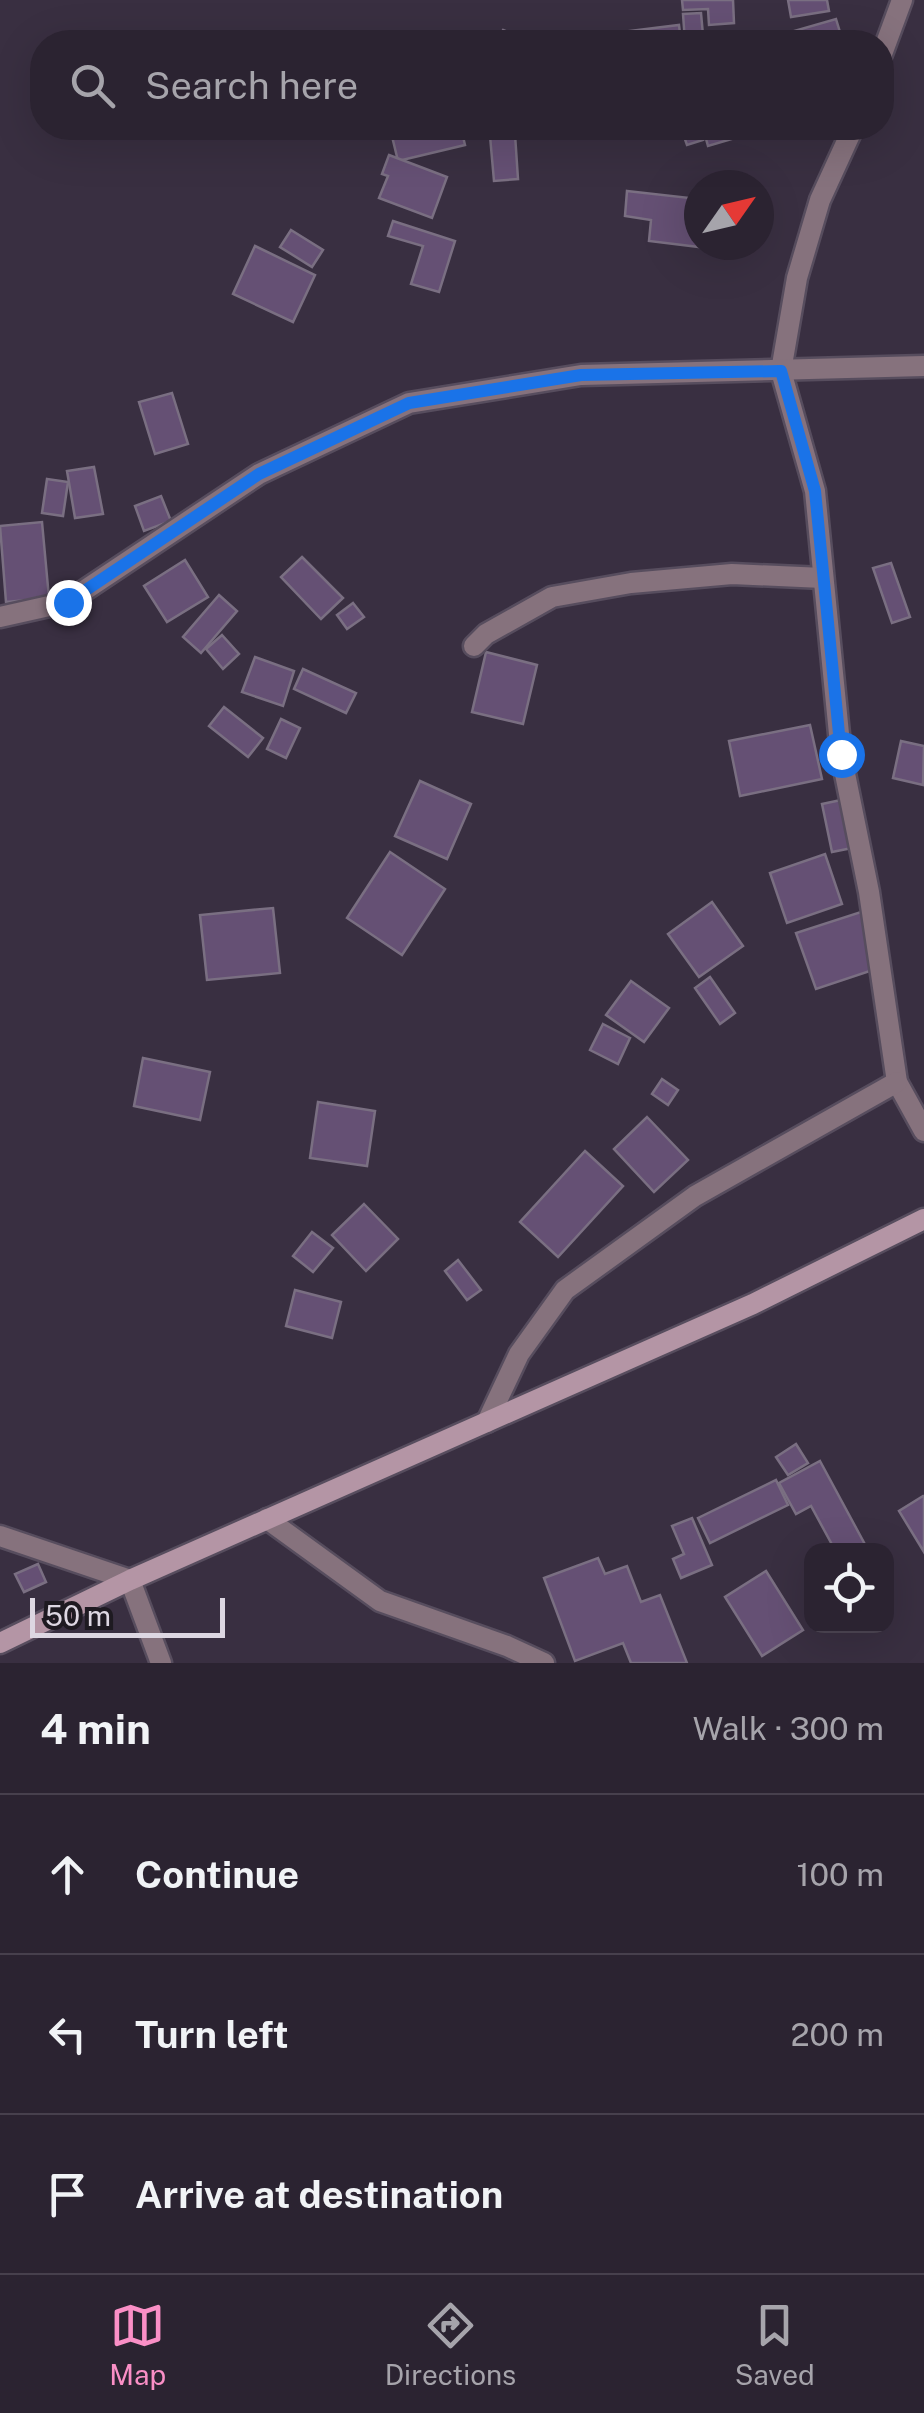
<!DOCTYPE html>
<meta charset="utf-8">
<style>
:root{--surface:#2b2331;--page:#372f3d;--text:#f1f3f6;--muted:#a6a4ab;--line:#47404d;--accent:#fa8fc6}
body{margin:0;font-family:"Public Sans",sans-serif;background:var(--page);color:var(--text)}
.controls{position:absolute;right:30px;bottom:30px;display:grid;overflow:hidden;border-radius:20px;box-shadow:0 10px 40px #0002}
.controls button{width:90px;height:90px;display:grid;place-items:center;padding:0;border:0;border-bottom:2px solid var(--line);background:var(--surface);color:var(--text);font:50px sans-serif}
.compass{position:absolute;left:684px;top:170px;width:90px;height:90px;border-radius:50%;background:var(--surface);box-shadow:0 10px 40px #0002;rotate:56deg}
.scale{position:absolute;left:30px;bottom:25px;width:195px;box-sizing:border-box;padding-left:10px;border:5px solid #ddd7e2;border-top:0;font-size:28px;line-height:35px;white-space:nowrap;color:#ddd7e2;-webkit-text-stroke:8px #1e1a21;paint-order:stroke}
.stop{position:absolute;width:30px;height:30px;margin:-22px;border:8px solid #1a73e8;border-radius:50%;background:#fff}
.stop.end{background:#1a73e8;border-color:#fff;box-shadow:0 2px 10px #0008}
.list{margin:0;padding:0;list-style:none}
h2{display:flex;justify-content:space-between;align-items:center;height:130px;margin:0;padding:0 40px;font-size:42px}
h2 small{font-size:32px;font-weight:400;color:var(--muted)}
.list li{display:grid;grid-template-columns:65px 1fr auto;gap:30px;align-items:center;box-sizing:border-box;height:160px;padding:0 40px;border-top:2px solid var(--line)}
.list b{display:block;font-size:38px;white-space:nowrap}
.list em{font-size:32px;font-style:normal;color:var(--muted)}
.icon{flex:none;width:55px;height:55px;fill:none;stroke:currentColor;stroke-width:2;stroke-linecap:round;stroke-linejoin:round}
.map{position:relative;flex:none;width:924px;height:1663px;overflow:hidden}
.search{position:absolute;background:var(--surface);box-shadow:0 10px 40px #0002;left:30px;right:30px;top:30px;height:110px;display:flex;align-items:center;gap:25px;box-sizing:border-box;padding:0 35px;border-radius:40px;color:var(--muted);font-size:38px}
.sheet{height:610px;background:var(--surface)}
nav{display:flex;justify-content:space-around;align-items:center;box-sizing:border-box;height:140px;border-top:2px solid var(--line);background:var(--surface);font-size:28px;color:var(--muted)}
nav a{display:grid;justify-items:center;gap:5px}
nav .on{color:var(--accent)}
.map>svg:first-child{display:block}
.building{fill:#655074;stroke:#7a6f82;stroke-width:2.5}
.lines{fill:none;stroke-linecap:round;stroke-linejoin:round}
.minor-casing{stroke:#574d5e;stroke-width:25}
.secondary-casing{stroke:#574d5e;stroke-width:25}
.minor{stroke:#86727d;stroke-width:20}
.secondary{stroke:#b495a5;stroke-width:20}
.route{stroke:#1a73e8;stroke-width:12}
</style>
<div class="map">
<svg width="924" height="1663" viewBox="0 0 924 1663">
<rect width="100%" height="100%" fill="#392f41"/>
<!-- building -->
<g class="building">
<path d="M682 0H733L734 23 709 25 708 9 683 10Z"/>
<path d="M788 0H827L829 11 791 17Z"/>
<path d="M701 13 703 35 733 34 734 42H685L683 14Z"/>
<path d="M836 19 843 42H798L794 31Z"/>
<path d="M679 25 681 42H614L613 33Z"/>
<path d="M503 30 532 42H497Z"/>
<path d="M412 33 456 36 455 42H411Z"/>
<rect x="562" y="36" width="45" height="6"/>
<path d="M390 128H461L465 145 398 161Z"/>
<path d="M681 128H699L703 140 687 145Z"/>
<path d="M703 128H747L749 134 708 146Z"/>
<path d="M515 134 518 179 494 181 490 136Z"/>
<path d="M389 155 447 177 432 218 379 198 388 176 382 174Z"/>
<path d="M627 191 699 199V247L649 241 651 220 625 216Z"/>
<path d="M393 221 455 241 439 292 411 284 423 246 388 236Z"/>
<path d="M291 230 323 250 312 267 280 247Z"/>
<path d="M255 246 315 275 293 322 233 294Z"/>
<path d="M172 393 188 444 155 454 139 402Z"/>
<path d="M94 467 103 514 75 518 67 471Z"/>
<path d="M47 479 68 482 63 516 42 513Z"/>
<path d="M161 496 171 521 144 531 135 506Z"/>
<path d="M42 522 49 598 6 602 0 526Z"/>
<path d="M302 557 343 598 321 619 281 577Z"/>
<path d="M185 560 208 597 167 622 144 586Z"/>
<path d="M891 563 910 617 892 623 873 568Z"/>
<path d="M219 595 237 611 201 653 183 637Z"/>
<path d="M353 603 364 617 347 629 337 615Z"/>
<path d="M222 635 239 654 223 669 206 649Z"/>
<path d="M486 652 537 665 523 724 472 712Z"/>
<path d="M255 657 294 671 283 706 242 692Z"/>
<path d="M303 669 356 693 346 713 294 689Z"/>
<path d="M224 707 263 738 248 757 209 726Z"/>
<path d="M281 719 300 728 286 758 267 749Z"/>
<path d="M810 725 822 779 740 796 729 741Z"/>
<path d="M901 741 924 746 923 785 893 778Z"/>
<path d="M420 781 471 804 447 859 395 836Z"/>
<path d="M841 800 852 848 832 852 822 804Z"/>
<path d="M390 852 445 889 402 955 347 918Z"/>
<path d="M825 854 842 904 787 923 770 873Z"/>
<path d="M712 902 743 946 699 977 668 934Z"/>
<path d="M273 908 280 973 207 980 200 915Z"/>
<path d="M864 911 882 967 816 989 796 933Z"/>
<path d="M710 977 735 1013 720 1024 695 988Z"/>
<path d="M631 981 669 1008 644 1042 606 1015Z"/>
<path d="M603 1024 630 1038 618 1064 590 1050Z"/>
<path d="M143 1058 210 1072 200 1120 134 1106Z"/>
<path d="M662 1079 678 1090 668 1105 652 1094Z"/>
<path d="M318 1102 375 1111 367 1166 310 1158Z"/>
<path d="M647 1117 688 1160 654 1192 614 1149Z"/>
<path d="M585 1151 623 1186 558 1257 520 1222Z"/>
<path d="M364 1204 398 1239 366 1271 332 1235Z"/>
<path d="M312 1232 333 1248 313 1272 293 1256Z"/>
<path d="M458 1260 481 1290 467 1300 445 1271Z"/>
<path d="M295 1290 341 1302 332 1338 286 1326Z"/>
<path d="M796 1444 808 1463 788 1475 776 1457Z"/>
<path d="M820 1461 868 1550H835L811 1506 796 1514 779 1483Z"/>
<path d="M776 1480 788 1505 710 1543 698 1518Z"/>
<path d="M923 1496 924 1497V1552L899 1511Z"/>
<path d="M692 1518 712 1565 681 1578 673 1559 684 1554 672 1526Z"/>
<path d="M598 1558 605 1574 627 1566 641 1602 660 1595 687 1663H631L623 1643 575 1661 544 1578Z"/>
<path d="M38 1564 46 1582 24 1592 15 1574Z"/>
<path d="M766 1571 803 1630 762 1656 725 1597Z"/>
</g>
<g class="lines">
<!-- minor casing -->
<g class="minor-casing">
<g id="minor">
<path d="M882 54 902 0"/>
<path d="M853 128 820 200 797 278 781 371 815 491 841 754 869 892 897 1082 924 1131"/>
<path d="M0 617 67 602 259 474 409 403 581 375 924 366"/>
<path d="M474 646 486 634 552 597 631 583 732 574 823 578"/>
<path d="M487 1422 519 1354 565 1290 695 1196 897 1082"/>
<path d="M267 1519 380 1601 507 1646 544 1663"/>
<path d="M0 1536 130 1580 161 1663"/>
</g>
</g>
<!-- secondary casing -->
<g class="secondary-casing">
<path id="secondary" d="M0 1643 130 1580 753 1304 924 1219"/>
</g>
<!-- minor -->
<use href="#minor" class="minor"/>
<!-- secondary -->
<use href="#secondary" class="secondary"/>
</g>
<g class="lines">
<!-- route -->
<path class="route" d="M68 602 259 474 409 403 581 375 781 371 815 491 841 754"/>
</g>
</svg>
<div class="controls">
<button><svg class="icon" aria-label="locate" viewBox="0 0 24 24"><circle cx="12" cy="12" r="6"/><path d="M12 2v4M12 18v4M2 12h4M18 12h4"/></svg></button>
</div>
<svg class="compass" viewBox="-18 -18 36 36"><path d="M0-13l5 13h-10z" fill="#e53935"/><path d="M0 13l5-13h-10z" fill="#a6a4ab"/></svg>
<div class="scale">50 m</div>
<div class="stop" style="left:841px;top:754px"></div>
<div class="stop end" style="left:68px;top:602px"></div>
<div class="search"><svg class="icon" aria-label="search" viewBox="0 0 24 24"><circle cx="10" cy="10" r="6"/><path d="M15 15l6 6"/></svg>Search here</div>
</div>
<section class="sheet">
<h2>4 min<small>Walk · 300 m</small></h2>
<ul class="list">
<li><svg class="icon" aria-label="ahead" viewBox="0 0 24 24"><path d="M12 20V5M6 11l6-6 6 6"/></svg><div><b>Continue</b></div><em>100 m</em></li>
<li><svg class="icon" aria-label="left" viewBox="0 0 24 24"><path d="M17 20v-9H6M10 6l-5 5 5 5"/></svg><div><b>Turn left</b></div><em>200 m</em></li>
<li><svg class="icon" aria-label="arrive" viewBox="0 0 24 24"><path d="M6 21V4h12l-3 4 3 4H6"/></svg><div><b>Arrive at destination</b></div></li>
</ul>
</section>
<nav>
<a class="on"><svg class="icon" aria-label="map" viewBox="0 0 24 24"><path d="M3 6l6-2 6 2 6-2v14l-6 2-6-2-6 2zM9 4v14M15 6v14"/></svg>Map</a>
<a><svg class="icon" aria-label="directions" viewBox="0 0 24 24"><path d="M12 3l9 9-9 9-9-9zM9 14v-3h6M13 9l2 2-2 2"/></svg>Directions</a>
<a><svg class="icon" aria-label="saved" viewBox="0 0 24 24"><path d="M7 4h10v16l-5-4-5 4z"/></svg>Saved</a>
</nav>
